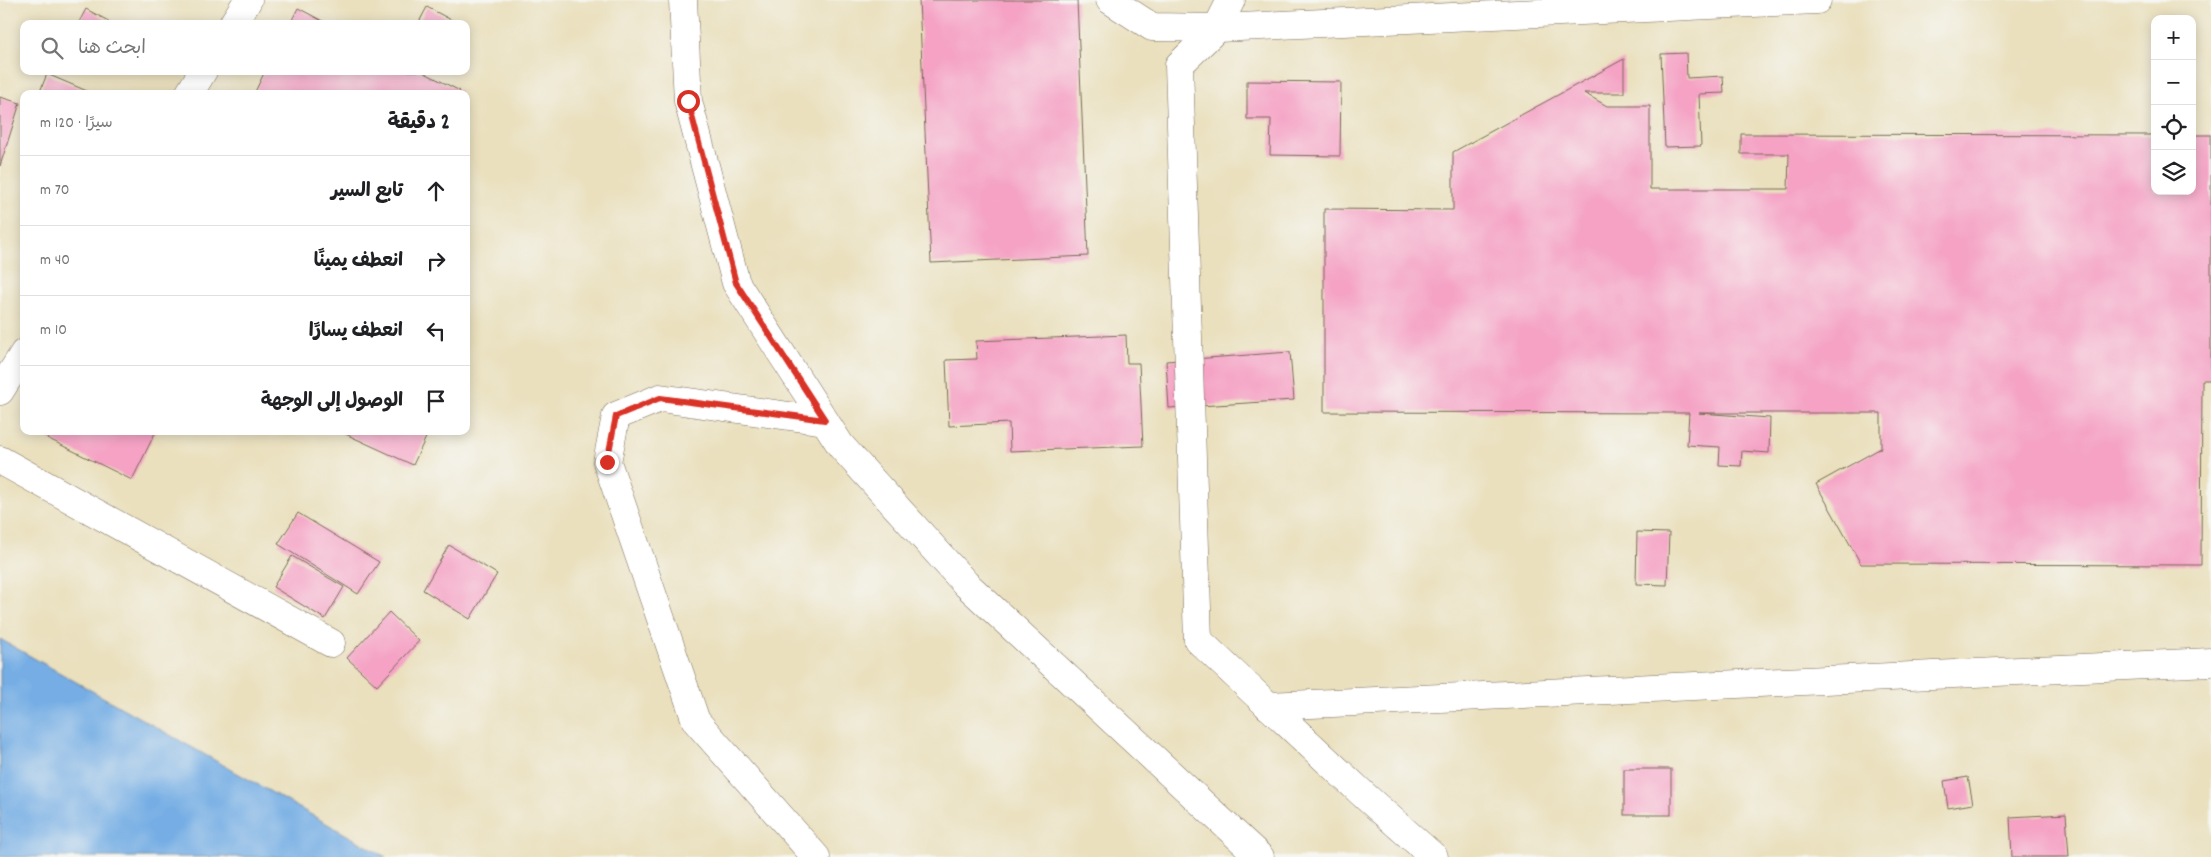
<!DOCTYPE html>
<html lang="ar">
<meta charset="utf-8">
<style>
:root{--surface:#fff;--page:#f6f6f6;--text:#202124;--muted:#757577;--line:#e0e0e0}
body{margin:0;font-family:Dekko,"Playpen Sans Arabic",sans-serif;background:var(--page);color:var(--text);direction:rtl}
.controls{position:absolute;right:15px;top:15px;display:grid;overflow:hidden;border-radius:10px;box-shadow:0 2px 12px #0003}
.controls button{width:45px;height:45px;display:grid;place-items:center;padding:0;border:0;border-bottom:1px solid var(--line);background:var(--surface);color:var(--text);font:25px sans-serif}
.stop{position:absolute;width:15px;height:15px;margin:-11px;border:4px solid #d93025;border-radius:50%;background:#fff}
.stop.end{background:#d93025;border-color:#fff;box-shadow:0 1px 5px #0008}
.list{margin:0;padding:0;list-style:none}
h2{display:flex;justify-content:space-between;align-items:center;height:65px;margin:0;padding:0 20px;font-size:21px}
h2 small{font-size:16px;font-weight:400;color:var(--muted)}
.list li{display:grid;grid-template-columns:32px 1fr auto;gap:15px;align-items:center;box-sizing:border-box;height:70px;padding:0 20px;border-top:1px solid var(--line)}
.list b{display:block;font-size:19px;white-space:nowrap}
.list em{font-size:16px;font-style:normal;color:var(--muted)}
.icon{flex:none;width:28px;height:28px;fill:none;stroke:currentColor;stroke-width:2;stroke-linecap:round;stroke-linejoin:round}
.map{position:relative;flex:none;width:2211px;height:857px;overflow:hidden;direction:ltr}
.search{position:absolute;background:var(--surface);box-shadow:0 2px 12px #0003;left:20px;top:20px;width:450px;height:55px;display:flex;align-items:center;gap:12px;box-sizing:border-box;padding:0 18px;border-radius:10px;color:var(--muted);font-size:19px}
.panel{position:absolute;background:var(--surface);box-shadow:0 2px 12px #0003;left:20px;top:90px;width:450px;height:345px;border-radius:10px;direction:rtl}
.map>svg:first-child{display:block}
.water{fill:#74ade4;stroke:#586c81}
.building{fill:#f5a2c4}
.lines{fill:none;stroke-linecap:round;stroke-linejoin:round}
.minor-casing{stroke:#786a56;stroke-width:29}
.minor{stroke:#fff;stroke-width:28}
.route{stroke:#d93025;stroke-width:6}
</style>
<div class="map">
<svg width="2211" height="857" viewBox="0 0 2211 857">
<rect width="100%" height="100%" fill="#f6f6f2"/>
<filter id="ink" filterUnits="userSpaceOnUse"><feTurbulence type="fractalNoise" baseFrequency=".02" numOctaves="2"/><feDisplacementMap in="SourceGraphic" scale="10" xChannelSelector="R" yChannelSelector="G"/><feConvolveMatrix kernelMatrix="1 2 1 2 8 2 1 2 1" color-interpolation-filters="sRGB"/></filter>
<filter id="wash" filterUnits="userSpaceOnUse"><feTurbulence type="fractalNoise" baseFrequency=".0096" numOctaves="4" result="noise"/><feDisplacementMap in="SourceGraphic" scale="20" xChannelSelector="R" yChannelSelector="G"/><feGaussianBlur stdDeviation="1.12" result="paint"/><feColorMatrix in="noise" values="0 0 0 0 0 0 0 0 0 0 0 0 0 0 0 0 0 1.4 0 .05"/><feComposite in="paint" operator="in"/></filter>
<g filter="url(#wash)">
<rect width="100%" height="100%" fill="#eae0be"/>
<!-- water -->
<path class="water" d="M0 639 386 857H0Z"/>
<g id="blocks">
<!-- building -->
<g class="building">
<path d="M919 0H1077L1088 256 931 263Z"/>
<path d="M427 7 455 22 454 24H418Z"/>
<path d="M298 8 328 24H290Z"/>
<path d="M86 9 114 24H78Z"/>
<path d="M1686 53 1687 78 1723 76 1724 93 1699 94 1701 146 1665 147 1661 54Z"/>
<path d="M1624 59V93H1584L1607 106H1650V189H1788L1789 154H1741V134L2155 135V191H2192V135H2211V380H2202L2201 565 1861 564 1816 484 1881 448V413H1699L1770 418 1769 453 1742 451 1741 466 1719 465 1720 447 1687 445 1689 413 1324 412V209L1453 210V152Z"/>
<path d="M265 71H421L460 91 458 94H254Z"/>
<path d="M47 74 94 94H39Z"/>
<path d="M1247 81 1341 82 1340 156 1270 155 1271 119H1247Z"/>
<path d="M0 97 20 103 0 166Z"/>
<path d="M1126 335 1127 363H1139L1143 446 1010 451 1009 423 949 426 946 360 977 359 976 341Z"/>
<path d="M1290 352 1294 400 1169 408 1166 361Z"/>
<path d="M50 431H156L132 480 47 438Z"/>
<path d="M339 431H429L413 465Z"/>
<path d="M298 513 379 562 358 594 278 544Z"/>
<path d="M1637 532 1669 533 1667 585 1636 584Z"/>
<path d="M449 545 497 574 470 619 423 590Z"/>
<path d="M292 556 344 587 325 619 273 587Z"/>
<path d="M389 612 419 641 377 686 347 658Z"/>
<rect x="1624" y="769" width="47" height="46"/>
<path d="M1968 777 1973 804 1948 808 1944 781Z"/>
<path d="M2066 814 2069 857H2012L2010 817Z"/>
</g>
</g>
</g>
<g filter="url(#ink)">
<use href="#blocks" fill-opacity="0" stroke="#786a56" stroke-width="1"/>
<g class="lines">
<!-- minor casing -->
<g class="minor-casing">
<g id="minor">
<path d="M683 0 688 101 736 283 841 446 966 584 1260 857"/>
<path d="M1110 0 1152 27 1217 28 1817 0"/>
<path d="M1231 0 1217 28 1179 65 1198 640 1366 797 1434 857"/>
<path d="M233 24 248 0"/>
<path d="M189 94 203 71"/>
<path d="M0 391 24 353"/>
<path d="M0 460 331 643"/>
<path d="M1268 706 2211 662"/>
<path d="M816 857 696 721 607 462 616 416 660 398 825 421"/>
</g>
</g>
<!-- minor -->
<use href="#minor" class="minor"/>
</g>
</g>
<g class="lines" filter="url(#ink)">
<!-- route -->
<path class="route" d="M607 462 616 416 660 398 825 420 736 283 688 101"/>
</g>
</svg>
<div class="controls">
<button>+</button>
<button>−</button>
<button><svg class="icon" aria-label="locate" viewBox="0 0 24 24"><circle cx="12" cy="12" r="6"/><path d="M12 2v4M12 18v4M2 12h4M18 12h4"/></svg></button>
<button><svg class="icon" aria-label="layers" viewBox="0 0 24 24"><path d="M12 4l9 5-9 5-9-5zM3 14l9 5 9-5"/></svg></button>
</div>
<div class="stop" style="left:688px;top:101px"></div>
<div class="stop end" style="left:607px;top:462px"></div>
<div class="search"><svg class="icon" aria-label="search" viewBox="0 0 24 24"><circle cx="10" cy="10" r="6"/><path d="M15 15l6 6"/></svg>ابحث هنا</div>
<section class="panel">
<h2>2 دقيقة<small>سيرًا · 120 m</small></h2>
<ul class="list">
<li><svg class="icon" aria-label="ahead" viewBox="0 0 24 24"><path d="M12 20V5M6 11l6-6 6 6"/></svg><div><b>تابع السير</b></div><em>70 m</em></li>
<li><svg class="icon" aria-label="right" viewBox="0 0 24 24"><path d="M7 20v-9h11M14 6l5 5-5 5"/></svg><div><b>انعطف يمينًا</b></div><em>40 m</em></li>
<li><svg class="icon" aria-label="left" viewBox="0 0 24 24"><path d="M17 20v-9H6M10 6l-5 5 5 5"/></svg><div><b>انعطف يسارًا</b></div><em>10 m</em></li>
<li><svg class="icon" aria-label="arrive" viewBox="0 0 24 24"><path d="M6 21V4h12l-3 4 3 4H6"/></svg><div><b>الوصول إلى الوجهة</b></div></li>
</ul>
</section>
</div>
